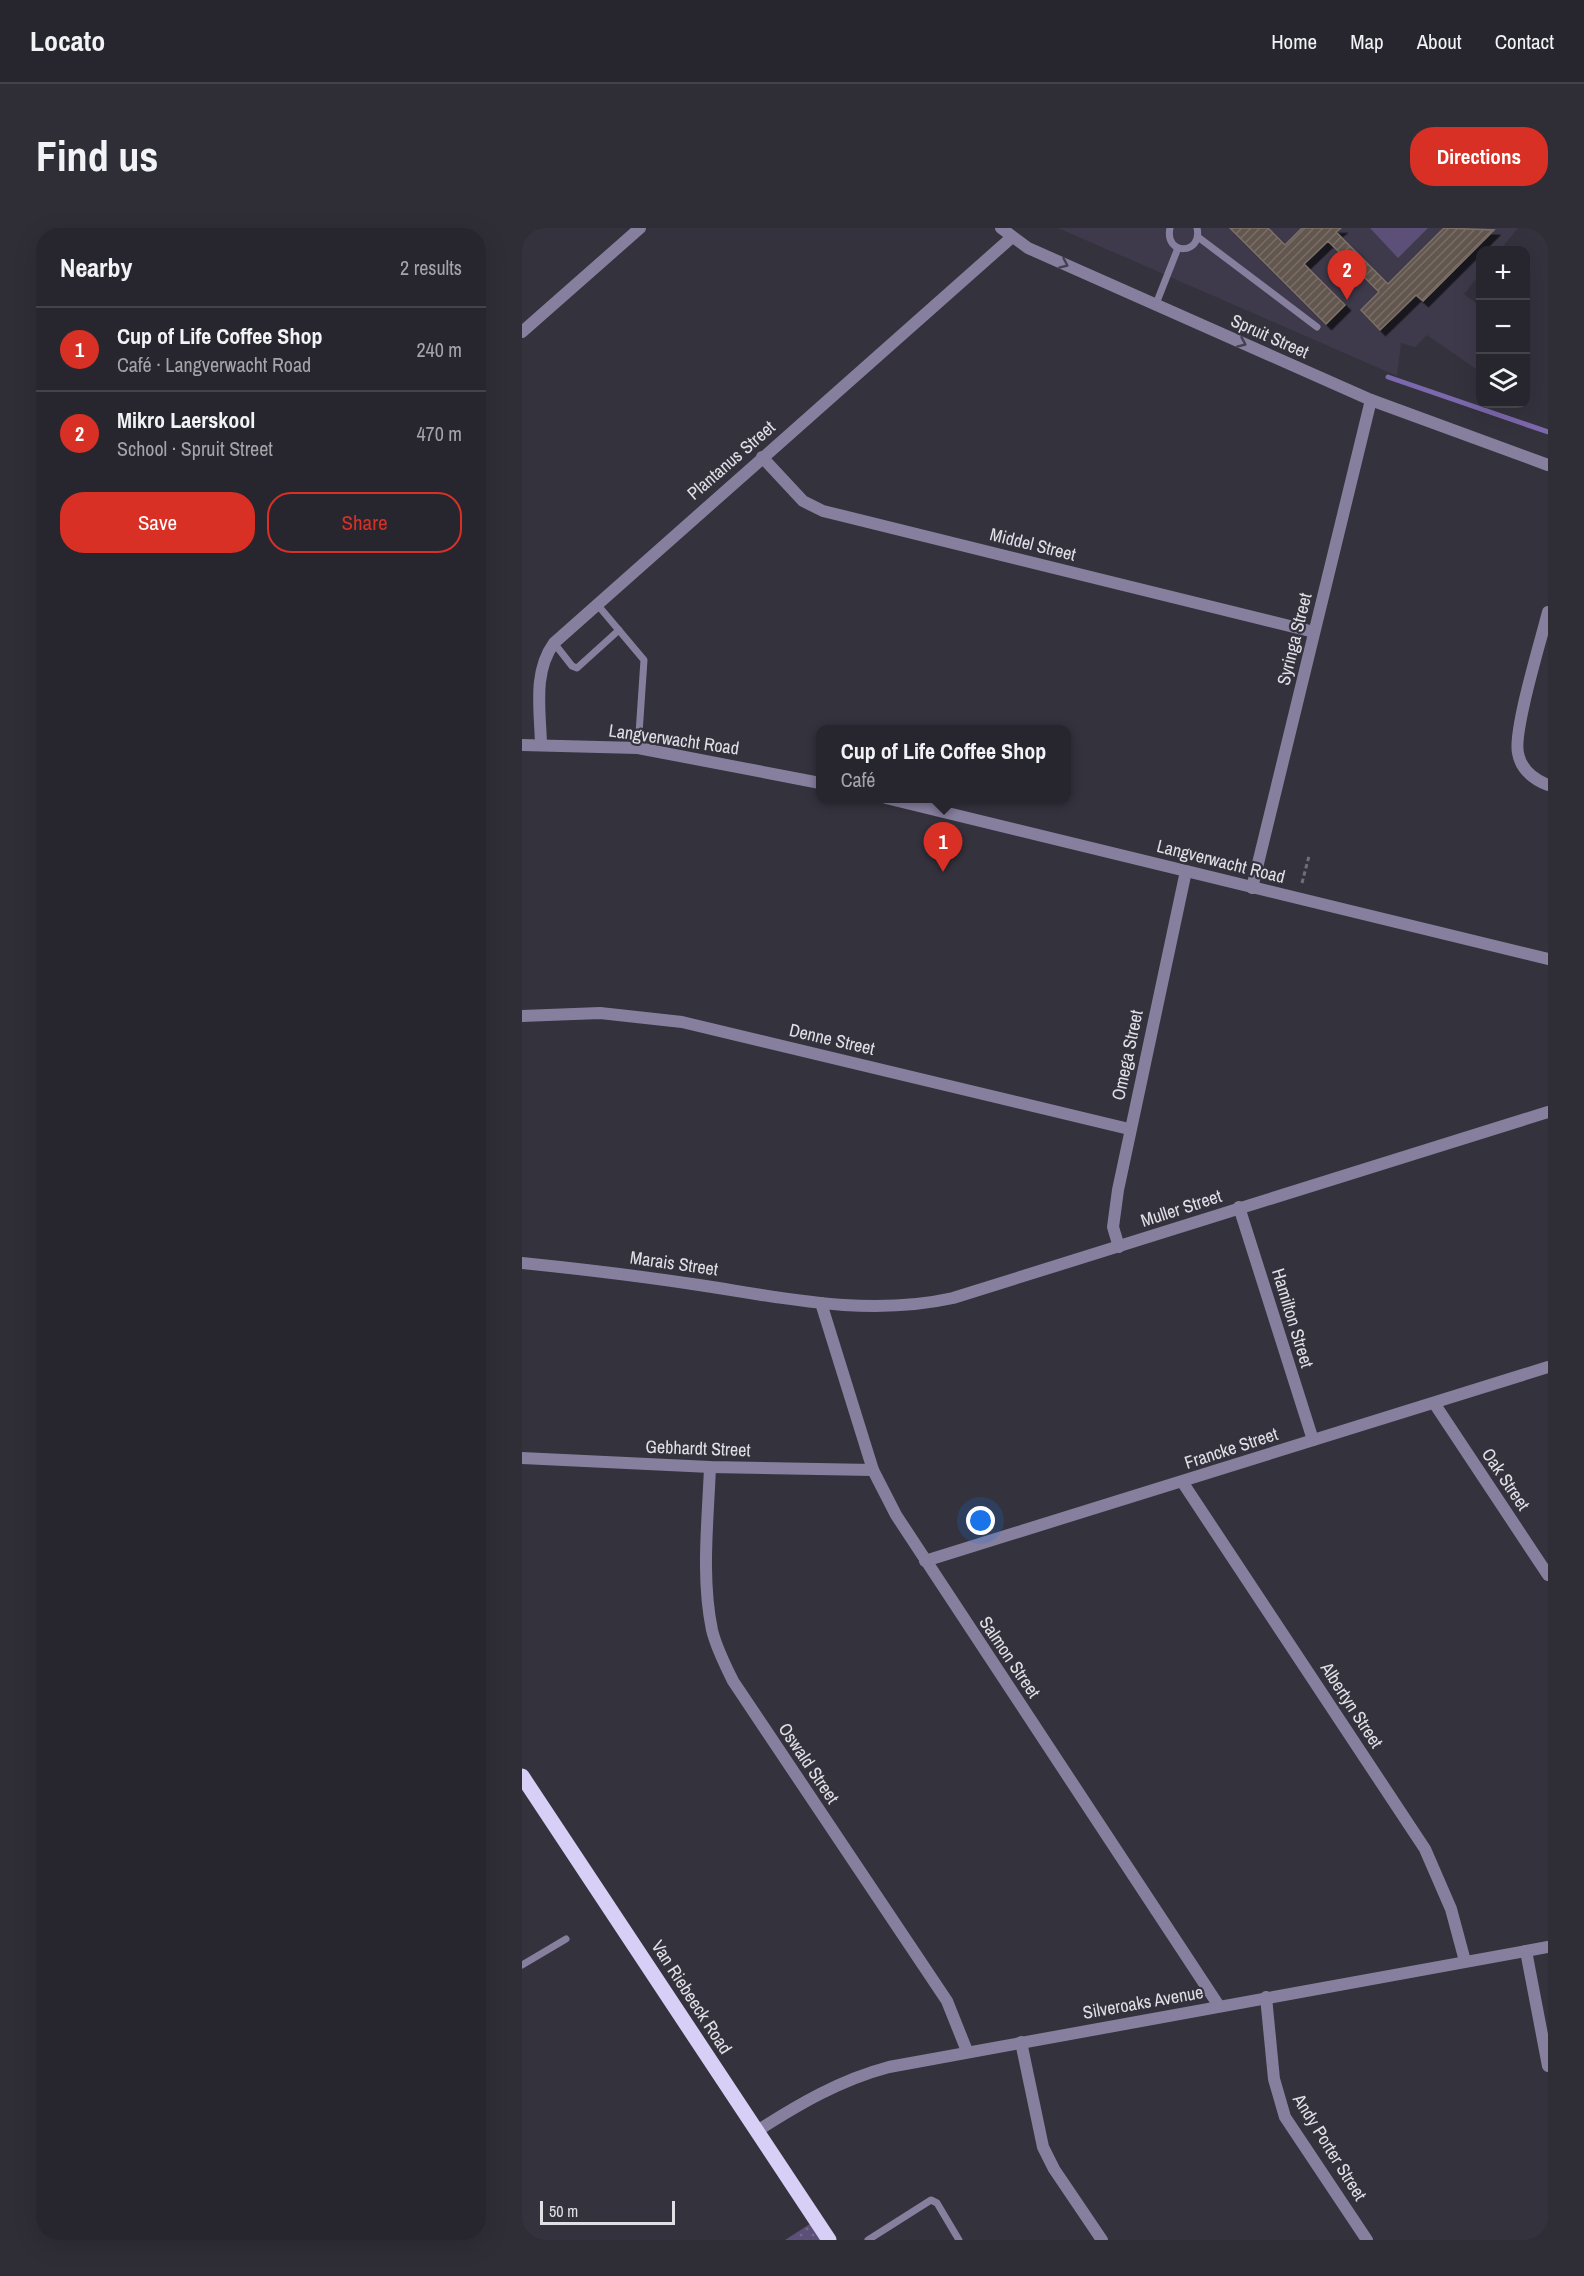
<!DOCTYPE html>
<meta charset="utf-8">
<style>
:root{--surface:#27262e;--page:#2f2e36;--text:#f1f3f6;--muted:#a4a5aa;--line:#43434a;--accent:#d93025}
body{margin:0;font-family:"Archivo Narrow",sans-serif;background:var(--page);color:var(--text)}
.controls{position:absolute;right:18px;top:18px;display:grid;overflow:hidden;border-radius:12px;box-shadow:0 6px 24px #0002}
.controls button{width:54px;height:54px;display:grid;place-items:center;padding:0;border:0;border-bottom:2px solid var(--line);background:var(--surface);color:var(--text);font:30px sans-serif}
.scale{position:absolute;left:18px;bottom:15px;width:135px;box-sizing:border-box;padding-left:6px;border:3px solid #e1dfe6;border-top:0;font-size:16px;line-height:21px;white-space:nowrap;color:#e1dfe6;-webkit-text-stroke:4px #34323d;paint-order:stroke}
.you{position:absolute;left:459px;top:1293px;width:21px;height:21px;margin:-15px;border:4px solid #fff;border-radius:50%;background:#1a73e8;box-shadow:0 0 0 9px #1a73e833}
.badge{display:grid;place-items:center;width:39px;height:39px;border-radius:50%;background:var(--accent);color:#fff;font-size:20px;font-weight:700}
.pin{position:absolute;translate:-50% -50px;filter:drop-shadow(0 2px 3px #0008)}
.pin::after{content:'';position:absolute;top:32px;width:21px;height:18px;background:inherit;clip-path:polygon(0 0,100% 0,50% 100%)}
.popup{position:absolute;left:294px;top:497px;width:255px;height:78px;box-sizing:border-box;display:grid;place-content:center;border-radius:12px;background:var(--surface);filter:drop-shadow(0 2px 4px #0005);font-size:20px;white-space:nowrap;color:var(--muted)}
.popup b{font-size:22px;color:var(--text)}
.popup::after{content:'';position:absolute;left:50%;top:100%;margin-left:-12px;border:12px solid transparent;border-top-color:var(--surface)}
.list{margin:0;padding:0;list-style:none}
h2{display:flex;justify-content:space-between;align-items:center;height:78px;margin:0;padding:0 24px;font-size:26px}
h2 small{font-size:20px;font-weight:400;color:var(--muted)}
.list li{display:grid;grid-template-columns:39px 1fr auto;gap:18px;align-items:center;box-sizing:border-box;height:84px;padding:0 24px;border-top:2px solid var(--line)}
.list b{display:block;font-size:22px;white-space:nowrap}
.list p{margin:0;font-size:20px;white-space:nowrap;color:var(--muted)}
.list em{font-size:20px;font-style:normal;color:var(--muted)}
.actions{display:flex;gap:12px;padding:18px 24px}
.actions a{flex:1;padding:14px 0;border:2px solid var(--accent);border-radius:24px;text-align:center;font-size:21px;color:var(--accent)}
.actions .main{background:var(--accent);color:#fff}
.icon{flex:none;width:33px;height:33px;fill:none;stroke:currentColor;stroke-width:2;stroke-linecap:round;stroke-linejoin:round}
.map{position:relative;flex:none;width:1026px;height:2012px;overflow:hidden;border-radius:24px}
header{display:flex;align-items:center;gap:36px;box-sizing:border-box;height:84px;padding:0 30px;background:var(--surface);border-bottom:2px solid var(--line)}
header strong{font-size:28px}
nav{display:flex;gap:33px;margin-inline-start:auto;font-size:21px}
.intro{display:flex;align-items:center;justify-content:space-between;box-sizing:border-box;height:144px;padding:0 36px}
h1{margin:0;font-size:42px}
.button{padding:15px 27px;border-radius:24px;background:var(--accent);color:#fff;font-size:21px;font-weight:700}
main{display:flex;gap:36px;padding:0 36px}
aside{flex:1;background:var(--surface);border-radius:24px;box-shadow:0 6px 24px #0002}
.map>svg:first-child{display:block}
.built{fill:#3f3a4b}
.grass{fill:url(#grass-dots)}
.garden{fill:#5c5079}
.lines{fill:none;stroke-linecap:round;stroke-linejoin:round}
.stream{stroke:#7c68ac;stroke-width:5}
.building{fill:url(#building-hatch);stroke:#7c7067;stroke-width:1.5;filter:url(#shadow)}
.path{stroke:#706e78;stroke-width:3;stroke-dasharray:4.5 3;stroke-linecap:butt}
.service{stroke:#877f9e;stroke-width:7}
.minor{stroke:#877f9e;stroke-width:12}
.tertiary{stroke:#877f9e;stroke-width:12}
.primary{stroke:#d8cff6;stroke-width:15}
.oneway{stroke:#454150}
.labels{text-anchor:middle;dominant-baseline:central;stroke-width:4.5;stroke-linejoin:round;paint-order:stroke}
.street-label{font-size:18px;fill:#e1dfe6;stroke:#34323d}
</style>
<header>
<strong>Locato</strong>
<nav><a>Home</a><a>Map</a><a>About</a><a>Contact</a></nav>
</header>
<div class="intro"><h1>Find us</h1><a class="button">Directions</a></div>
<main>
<aside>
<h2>Nearby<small>2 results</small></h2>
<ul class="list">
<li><span class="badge">1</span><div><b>Cup of Life Coffee Shop</b><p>Café · Langverwacht Road</p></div><em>240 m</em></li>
<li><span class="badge">2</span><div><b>Mikro Laerskool</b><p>School · Spruit Street</p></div><em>470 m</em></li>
</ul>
<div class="actions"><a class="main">Save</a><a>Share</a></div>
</aside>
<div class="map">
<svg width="1026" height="2012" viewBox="0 0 1026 2012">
<defs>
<pattern id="grass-dots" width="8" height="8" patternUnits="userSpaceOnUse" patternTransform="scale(1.5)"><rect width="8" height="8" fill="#5c5079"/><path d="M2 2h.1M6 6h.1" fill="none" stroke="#73698c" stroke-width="1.8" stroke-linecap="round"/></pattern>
<pattern id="building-hatch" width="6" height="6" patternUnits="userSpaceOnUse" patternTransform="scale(1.5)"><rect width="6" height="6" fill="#62574f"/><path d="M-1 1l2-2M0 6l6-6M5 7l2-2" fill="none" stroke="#786f68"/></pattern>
<filter id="shadow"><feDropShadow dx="5.5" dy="5.5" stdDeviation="0" flood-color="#0009"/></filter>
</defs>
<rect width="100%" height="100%" fill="#34323d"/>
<!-- built -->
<path class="built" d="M536 0H996L978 22H958V46L942 66 958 78V135L954 141 905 107 893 119 879 115 875 148Z"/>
<!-- grass -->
<path class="grass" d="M294 1992 307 2012H263Z"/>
<!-- garden -->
<path class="garden" d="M848 0H906L876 30Z"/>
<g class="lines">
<!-- stream -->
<path class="stream" d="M866 149 1026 204"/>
</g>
<!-- building -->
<path class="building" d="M708 0H746L763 17 780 0H819L814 4 866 56 922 0 972 2 901 73 894 67 858 102 839 82 857 64 806 13 782 36 823 77 804 96Z"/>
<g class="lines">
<!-- path -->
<path class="path" d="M780 655 787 628"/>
<!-- service -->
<g class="service">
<path d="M648 0C642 28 681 27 675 0"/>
<path d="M676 9 795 99"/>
<path d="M634 76 656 20"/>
<path d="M74 375 122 432 116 520"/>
<path d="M32 415 50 438 55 440 97 402"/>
<path d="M0 1737 44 1711"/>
<path d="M346 2012 409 1972 415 1975 437 2012"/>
</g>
<!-- minor -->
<g class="minor">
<path d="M479 0 506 20 849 172 1026 237"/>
<path d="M0 104 118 0"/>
<path d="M240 229 281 273 301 283 792 404"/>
<path d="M1026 384C1019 412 991 503 996 525 999 542 1011 551 1026 557"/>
<path d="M19 516C18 481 11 444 32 415L489 10"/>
<path d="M730 660 849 172"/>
<path d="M0 788 78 785 160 794 607 901"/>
<path d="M717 979 791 1212"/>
<path d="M597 1019 591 999 596 962 664 643"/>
<path d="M0 1035C59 1041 118 1048 177 1057 262 1070 346 1089 431 1070L1026 884"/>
<path d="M299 1075 351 1242 374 1287 697 1778"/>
<path d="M912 1175 1026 1347"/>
<path d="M0 1230 188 1239 351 1242"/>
<path d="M188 1239C186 1292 179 1349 190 1402 194 1419 203 1437 211 1453L425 1773 445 1823"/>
<path d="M661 1255 903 1621 929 1681 943 1733"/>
<path d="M403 1333 1026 1139"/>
<path d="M1004 1723 1026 1838"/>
<path d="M744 1769 752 1851 763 1889 845 2012"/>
<path d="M499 1814 521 1919 532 1941 580 2012"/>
<path d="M235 1903C277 1876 318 1852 367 1839L1026 1719"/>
</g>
<!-- tertiary -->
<g class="tertiary">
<path d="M0 517 116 520 298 555"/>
<path d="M364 570 1026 731"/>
</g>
<!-- primary -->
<path class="primary" d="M0 1548 307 2012"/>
</g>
<!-- one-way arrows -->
<defs><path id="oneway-chevron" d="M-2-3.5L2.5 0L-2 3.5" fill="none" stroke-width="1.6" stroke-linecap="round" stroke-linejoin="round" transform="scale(1.5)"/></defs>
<g class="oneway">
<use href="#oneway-chevron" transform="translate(542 36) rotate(24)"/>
<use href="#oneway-chevron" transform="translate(720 115) rotate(24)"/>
</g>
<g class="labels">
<!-- street labels -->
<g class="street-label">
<text transform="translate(748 108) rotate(24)">Spruit Street</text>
<text transform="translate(209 232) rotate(-41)">Plantanus Street</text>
<text transform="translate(511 316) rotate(14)">Middel Street</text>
<text transform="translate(772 411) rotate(-76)">Syringa Street</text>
<text transform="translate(152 511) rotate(8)">Langverwacht Road</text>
<text transform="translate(699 633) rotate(14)">Langverwacht Road</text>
<text transform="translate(310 811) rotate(13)">Denne Street</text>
<text transform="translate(605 827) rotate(-78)">Omega Street</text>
<text transform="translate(659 980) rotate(-18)">Muller Street</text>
<text transform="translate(152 1035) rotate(8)">Marais Street</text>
<text transform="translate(771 1090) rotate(73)">Hamilton Street</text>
<text transform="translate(176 1220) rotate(2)">Gebhardt Street</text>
<text transform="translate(709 1220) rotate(-18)">Francke Street</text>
<text transform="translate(984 1251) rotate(56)">Oak Street</text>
<text transform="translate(488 1429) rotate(56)">Salmon Street</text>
<text transform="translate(830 1477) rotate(57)">Albertyn Street</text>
<text transform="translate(287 1535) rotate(56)">Oswald Street</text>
<text transform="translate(170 1769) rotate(57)">Van Riebeeck Road</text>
<text transform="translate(621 1774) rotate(-10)">Silveroaks Avenue</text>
<text transform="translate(808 1919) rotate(58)">Andy Porter Street</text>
</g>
</g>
</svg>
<div class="controls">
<button>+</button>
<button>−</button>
<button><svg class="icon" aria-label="layers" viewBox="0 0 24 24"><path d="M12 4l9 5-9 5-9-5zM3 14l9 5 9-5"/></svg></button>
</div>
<div class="scale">50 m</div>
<div class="you"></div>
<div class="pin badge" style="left:421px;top:644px">1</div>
<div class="popup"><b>Cup of Life Coffee Shop</b>Café</div>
<div class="pin badge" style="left:825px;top:72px">2</div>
</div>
</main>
